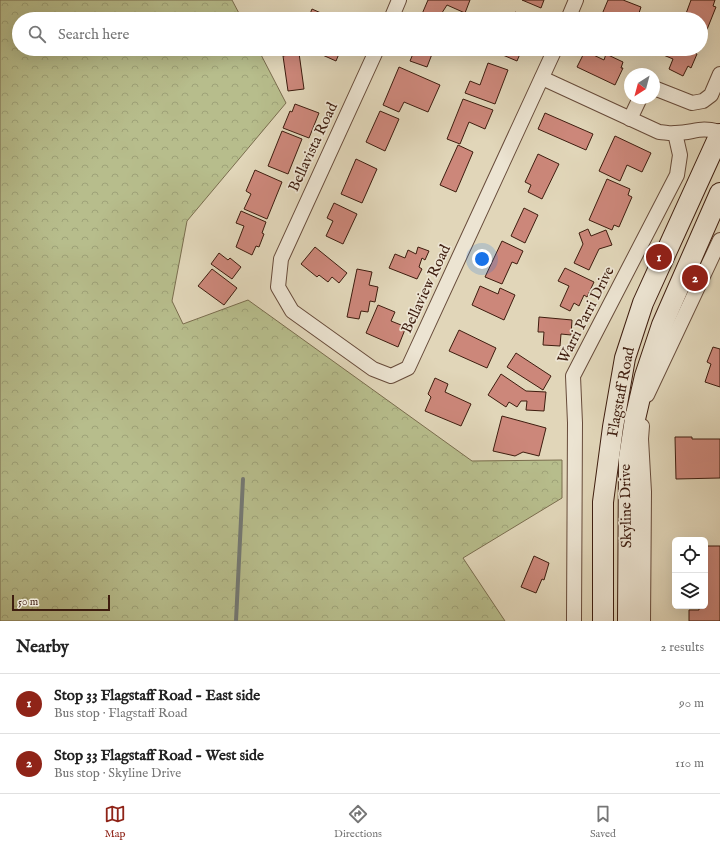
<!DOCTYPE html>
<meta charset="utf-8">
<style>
:root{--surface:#fff;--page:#f2f2f2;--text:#222;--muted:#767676;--line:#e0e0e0;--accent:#8f2418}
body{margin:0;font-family:"IM FELL English",serif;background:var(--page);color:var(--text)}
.controls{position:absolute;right:12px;bottom:12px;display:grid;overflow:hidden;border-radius:6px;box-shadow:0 4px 16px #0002}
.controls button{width:36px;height:36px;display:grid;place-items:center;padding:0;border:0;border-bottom:1px solid var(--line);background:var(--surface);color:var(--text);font:20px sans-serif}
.compass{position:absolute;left:624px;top:68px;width:36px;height:36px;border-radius:50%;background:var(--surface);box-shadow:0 4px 16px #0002;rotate:216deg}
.scale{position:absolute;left:12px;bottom:10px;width:98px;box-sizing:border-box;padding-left:4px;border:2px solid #3e1d0f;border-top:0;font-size:11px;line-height:14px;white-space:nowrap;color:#3e1d0f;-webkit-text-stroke:3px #ece4d2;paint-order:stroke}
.you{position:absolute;left:482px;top:259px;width:14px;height:14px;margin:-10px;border:3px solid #fff;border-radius:50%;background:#1a73e8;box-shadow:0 0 0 6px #1a73e833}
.badge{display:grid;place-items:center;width:26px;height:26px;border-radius:50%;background:var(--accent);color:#fff;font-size:13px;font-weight:700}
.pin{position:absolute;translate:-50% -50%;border:2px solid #fff;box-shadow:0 1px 4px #0006}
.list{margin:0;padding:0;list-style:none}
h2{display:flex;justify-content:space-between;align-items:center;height:52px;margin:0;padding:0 16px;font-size:17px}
h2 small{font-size:13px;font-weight:400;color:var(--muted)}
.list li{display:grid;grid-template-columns:26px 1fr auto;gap:12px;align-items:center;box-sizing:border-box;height:60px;padding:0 16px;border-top:1px solid var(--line)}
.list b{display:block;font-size:15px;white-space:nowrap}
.list p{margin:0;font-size:13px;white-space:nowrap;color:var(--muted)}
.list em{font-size:13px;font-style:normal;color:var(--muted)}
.icon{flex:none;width:22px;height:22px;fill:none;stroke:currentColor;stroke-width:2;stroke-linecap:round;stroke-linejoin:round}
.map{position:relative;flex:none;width:720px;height:621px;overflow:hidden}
.search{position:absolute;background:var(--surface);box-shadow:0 4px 16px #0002;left:12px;right:12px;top:12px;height:44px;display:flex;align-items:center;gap:10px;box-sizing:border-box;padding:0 14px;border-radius:22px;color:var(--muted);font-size:15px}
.sheet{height:172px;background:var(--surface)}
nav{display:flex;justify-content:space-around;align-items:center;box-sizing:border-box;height:56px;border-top:1px solid var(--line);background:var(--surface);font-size:11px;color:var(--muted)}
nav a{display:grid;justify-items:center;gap:2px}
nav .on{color:var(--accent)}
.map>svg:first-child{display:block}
.forest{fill:url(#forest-crowns);stroke:#7a6d4e}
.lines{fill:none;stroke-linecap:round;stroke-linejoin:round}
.stream{stroke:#747974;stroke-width:4}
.building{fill:#cc877a;stroke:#3e1d0f}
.street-casing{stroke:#674b3a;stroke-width:16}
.secondary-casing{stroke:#3e1d0f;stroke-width:22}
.street{stroke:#ece4d2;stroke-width:14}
.secondary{stroke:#ece4d2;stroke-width:20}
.labels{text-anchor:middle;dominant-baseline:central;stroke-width:3.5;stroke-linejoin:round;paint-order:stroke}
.street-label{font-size:15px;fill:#3e1d0f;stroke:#ece4d2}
</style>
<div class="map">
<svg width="720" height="621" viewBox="0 0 720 621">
<defs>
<pattern id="forest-crowns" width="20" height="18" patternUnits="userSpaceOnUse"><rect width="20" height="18" fill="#b7bd8c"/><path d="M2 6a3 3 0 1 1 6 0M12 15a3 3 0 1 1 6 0" fill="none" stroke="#9ea278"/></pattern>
</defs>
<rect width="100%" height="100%" fill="#e1d6b9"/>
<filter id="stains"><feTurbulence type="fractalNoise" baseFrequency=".005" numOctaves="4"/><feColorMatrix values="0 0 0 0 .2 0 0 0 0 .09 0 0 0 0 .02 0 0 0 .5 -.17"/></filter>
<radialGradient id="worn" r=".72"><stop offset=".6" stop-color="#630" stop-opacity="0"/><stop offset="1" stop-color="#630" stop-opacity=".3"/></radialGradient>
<!-- forest -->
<path class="forest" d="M0 0H232L242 19H19V49H258L286 103 187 221 172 301 183 324 248 300 472 461 562 460V498L463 558 505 621H0Z"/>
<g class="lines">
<!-- stream -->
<path class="stream" d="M236 621 243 479"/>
</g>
<!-- building -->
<g class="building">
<path d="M428 0H470L465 13 447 5 438 19H434L422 14Z"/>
<path d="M522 0H544L541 8Z"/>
<path d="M608 0H623L641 7 637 19 620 13 617 19H600Z"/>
<path d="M691 0H715L713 6 716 7 704 37 701 35V19H684Z"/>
<path d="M312 9 332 18 331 19H308Z"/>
<path d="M515 12 532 19H512Z"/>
<path d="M309 49H341L336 61Z"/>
<path d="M415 49H434L427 67 410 61Z"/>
<path d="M500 49H522L517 61 498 53Z"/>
<path d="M663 49H685L697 54 691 68 688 66 683 76 669 69 673 59 661 54Z"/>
<path d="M585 51 604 60 606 54 623 62 621 68H623L615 85 577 67Z"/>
<path d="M299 53 304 89 288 91 283 56Z"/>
<path d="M488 63 508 70 495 104 465 93 470 81 480 85Z"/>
<path d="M399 67 440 85 428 112 404 102 399 112 383 105Z"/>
<path d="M463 99 493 110 485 129 469 122 460 144 447 139Z"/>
<path d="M295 104 319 113 309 138 283 128 290 111 292 112Z"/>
<path d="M380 111 399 119 385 151 366 142Z"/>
<path d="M545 113 593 134 586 150 538 129Z"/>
<path d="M282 131 302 139 288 174 268 166Z"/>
<path d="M615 136 651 153 642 172 627 165 620 181 599 171Z"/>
<path d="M458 145 473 152 456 192 440 185Z"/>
<path d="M538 154 559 164 542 199 528 192 531 185 525 182Z"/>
<path d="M356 159 377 169 362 203 341 194Z"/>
<path d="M255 170 282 182 267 219 244 209 251 194 246 191Z"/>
<path d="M607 179 630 189 628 195 632 197 619 227 614 225 612 230 589 220Z"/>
<path d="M334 203 357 214 343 244 326 236 333 221 327 218Z"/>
<path d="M524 208 538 215 525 243 511 236Z"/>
<path d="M241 211 266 222 262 233 264 234 259 247 256 246 252 255 236 247 244 226 236 223Z"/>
<path d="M588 229 591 236 606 230 612 245 599 249 589 270 574 263 583 244 579 233Z"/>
<path d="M502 241 523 251 517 264 512 262 502 284 485 277Z"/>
<path d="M315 247 347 273 339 283 332 277 328 282 319 275 317 277 301 264Z"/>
<path d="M418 247 429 251 425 260 422 258 419 267 422 269 417 279 389 268 395 254 405 258 408 250 416 254Z"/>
<path d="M219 253 228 260 230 258 241 267 232 279 211 264Z"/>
<path d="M565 268 594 282 587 297 584 295 579 306 574 303 570 311 560 306 569 286 558 281Z"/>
<path d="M212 269 237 288 224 305 198 286Z"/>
<path d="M357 269 372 272 369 285 378 287 375 302 370 301 368 312 361 311 359 319 347 317Z"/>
<path d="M480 286 498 294 500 288 515 295 504 320 472 305Z"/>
<path d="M378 305 395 312 391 321 406 327 398 347 366 333Z"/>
<path d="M539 317 572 320 571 335 561 334 560 346 543 345 544 332H538Z"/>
<path d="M459 330 496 348 487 368 449 351Z"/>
<path d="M713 347 720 349V387L705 382 711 364 707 362Z"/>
<path d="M516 353 551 376 543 390 507 367Z"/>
<path d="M501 374 526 391 546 392 544 411 526 410 527 401H521L517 407 509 402 506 407 488 395Z"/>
<path d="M435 378 448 384 445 392 471 404 461 426 425 411 431 397 428 394Z"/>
<path d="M502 416 546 428 539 456 523 452 515 456 493 451Z"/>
<path d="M675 437H692V439H720V478L676 479Z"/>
<path d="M707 546H720V621H689V610H699V606H705V548H707Z"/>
<path d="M534 556 549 563 544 580 542 579 536 593 521 587Z"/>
</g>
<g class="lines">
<!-- street casing -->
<g class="street-casing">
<g id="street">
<path d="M391 19 399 0"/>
<path d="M568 19 576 0"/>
<path d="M377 49 281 259 278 287 292 311 373 369 391 376 408 368 555 49"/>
<path d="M542 78 659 132C664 132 670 134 675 133 694 133 699 126 720 132"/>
<path d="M654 88 692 103 703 101 711 95 720 74"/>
<path d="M630 119 640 98"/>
<path d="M647 395 720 240"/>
<path d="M642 426 641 439 644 492 643 621"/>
<path d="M574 621 575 423 573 376 677 175 680 155 675 133"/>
</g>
</g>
<!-- secondary casing -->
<g class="secondary-casing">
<g id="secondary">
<path d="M603 621V502L613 427 625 358 643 303 720 134"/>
<path d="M628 621 629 458 635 419 645 376 662 325 720 193"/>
</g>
</g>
<!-- street -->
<use href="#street" class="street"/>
<!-- secondary -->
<use href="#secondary" class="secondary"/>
</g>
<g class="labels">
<!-- street labels -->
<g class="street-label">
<text transform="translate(313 147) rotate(-65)">Bellavista Road</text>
<text transform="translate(426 289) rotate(-65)">Bellaview Road</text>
<text transform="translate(586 315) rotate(-63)">Warri Parri Drive</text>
<text transform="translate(621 392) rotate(-79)">Flagstaff Road</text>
<text transform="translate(626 506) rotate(-91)">Skyline Drive</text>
</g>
</g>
<rect width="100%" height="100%" filter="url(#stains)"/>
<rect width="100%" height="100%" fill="url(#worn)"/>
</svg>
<div class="controls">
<button><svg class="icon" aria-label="locate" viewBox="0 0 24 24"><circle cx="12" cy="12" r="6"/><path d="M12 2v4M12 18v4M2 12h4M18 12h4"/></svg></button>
<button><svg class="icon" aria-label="layers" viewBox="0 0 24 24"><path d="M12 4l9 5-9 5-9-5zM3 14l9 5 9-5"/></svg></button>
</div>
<svg class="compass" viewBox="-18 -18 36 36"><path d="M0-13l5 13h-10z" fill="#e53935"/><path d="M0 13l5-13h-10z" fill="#767676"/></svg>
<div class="scale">50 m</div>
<div class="you"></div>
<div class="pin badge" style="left:659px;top:257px">1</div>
<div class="pin badge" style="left:695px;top:278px">2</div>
<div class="search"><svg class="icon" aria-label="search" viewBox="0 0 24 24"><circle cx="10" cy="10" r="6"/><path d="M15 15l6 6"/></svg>Search here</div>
</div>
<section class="sheet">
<h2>Nearby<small>2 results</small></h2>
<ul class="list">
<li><span class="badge">1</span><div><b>Stop 33 Flagstaff Road - East side</b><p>Bus stop · Flagstaff Road</p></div><em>90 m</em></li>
<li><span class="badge">2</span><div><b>Stop 33 Flagstaff Road - West side</b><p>Bus stop · Skyline Drive</p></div><em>110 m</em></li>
</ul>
</section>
<nav>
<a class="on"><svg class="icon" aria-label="map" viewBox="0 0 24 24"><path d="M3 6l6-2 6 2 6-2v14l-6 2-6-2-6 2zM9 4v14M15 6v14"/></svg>Map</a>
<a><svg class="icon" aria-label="directions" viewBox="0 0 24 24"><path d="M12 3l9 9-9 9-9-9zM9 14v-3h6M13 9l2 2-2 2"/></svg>Directions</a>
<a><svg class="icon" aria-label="saved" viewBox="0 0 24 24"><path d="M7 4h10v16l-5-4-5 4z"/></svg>Saved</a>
</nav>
